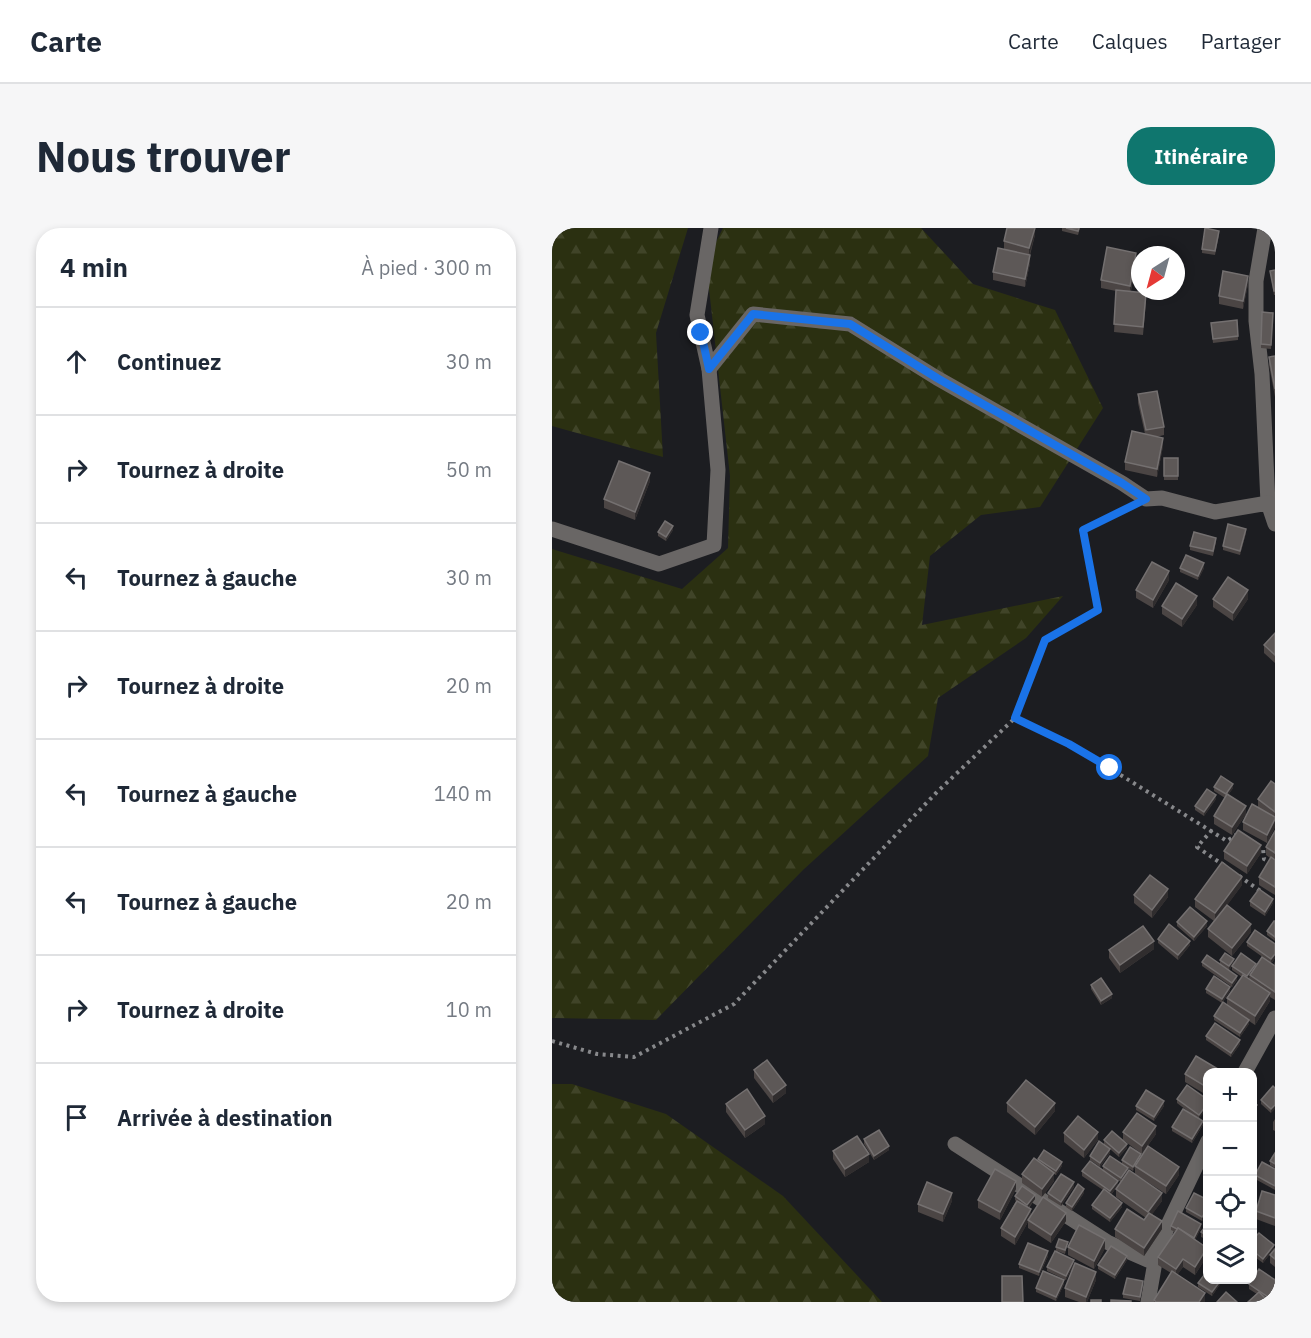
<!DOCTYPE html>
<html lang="fr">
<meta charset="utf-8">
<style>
:root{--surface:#fff;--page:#f6f6f7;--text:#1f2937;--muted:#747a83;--line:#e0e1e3;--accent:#0f766e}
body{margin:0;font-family:"IBM Plex Sans",sans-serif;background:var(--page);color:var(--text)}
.controls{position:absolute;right:18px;bottom:18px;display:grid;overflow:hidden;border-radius:12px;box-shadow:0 3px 9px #0003}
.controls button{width:54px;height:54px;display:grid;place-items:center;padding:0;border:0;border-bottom:2px solid var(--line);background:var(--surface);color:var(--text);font:30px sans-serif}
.compass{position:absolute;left:579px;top:18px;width:54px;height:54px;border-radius:50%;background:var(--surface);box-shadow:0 3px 9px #0003;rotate:216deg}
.stop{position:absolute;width:18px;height:18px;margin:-14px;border:4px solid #1a73e8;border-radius:50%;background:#fff}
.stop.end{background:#1a73e8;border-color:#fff;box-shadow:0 2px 6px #0008}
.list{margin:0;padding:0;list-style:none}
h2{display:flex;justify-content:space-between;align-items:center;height:78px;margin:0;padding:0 24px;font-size:26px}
h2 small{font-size:20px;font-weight:400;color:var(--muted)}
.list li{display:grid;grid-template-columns:39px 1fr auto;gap:18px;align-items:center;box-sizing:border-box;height:108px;padding:0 24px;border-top:2px solid var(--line)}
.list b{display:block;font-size:22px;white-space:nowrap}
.list em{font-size:20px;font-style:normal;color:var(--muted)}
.icon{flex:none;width:33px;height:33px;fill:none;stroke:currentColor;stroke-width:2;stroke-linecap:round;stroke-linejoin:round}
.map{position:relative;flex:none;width:723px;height:1074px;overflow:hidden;border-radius:24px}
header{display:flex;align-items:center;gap:36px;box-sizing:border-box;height:84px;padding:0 30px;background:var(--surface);border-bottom:2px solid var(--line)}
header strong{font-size:28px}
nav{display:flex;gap:33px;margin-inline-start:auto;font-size:21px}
.intro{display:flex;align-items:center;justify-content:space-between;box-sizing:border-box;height:144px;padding:0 36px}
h1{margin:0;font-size:42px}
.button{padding:15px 27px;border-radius:24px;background:var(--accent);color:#fff;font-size:21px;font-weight:700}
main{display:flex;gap:36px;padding:0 36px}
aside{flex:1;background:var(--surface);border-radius:24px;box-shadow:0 3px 9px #0003}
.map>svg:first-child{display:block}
.forest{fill:url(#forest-firs)}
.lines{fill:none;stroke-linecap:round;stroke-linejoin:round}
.path{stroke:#87888b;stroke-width:4;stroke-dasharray:3 4.5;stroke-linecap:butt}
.minor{stroke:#696665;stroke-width:15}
.wall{fill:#4b4544}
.shaded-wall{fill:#302d2e}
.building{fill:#5d5857;stroke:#747070;stroke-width:1.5}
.route{stroke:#1a73e8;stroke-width:8}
</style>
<header>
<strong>Carte</strong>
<nav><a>Carte</a><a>Calques</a><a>Partager</a></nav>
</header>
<div class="intro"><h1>Nous trouver</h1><a class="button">Itinéraire</a></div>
<main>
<aside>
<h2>4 min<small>À pied · 300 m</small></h2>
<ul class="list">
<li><svg class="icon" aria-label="ahead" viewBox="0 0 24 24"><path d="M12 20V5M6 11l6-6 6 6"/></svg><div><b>Continuez</b></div><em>30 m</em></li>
<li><svg class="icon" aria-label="right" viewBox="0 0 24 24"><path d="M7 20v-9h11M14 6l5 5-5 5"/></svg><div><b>Tournez à droite</b></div><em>50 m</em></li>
<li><svg class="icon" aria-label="left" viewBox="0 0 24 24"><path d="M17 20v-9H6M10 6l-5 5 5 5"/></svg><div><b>Tournez à gauche</b></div><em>30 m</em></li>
<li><svg class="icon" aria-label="right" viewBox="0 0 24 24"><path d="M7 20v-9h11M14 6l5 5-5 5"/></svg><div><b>Tournez à droite</b></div><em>20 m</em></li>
<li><svg class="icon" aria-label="left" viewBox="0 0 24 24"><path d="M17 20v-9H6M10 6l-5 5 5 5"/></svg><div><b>Tournez à gauche</b></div><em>140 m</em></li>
<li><svg class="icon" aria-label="left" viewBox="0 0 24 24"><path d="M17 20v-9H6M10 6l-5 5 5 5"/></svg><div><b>Tournez à gauche</b></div><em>20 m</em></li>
<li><svg class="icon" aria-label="right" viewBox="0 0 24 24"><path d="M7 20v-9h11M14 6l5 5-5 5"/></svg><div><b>Tournez à droite</b></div><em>10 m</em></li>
<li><svg class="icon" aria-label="arrive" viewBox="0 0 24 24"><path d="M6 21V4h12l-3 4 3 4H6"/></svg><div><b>Arrivée à destination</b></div></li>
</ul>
</aside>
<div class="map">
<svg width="723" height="1074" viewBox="0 0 723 1074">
<defs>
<pattern id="forest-firs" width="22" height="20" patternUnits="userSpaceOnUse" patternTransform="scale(1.5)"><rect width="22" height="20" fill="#2b3011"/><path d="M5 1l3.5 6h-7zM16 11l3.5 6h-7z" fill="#404428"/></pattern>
</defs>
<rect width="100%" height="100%" fill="#1c1d21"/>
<!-- forest -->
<g class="forest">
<path d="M0 0H136L104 105 111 229 0 198Z"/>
<path d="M171 0H369L421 56 503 82 551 180 488 279 429 287 378 328 370 397 511 368 474 410 386 470 376 528 251 642 104 792 0 790V321L130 361 176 320 178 248 154 34Z"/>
<path d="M0 856H20L114 886 231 968 330 1074H0Z"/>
</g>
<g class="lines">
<!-- path -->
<g class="path">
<path d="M463 490 517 515 675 613 684 607"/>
<path d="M660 602 645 619 673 638"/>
<path d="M706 618 711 620 712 631 723 636"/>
<path d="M687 648 710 664"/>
<path d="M0 813 45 826 82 829 182 776 384 565 463 490 493 412 546 382 531 302 577 279"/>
</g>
<!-- minor -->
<g class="minor">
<path d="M713 0 704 53V93L710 146 716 275 723 296"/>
<path d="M157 141 201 86 298 96 385 150 570 255 594 271 610 270 663 284 716 275 723 282"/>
<path d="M0 301 107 336 162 317 166 242 157 141 145 87 159 0"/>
<path d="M693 844 723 790"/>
<path d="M403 916 557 1015 596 1032 616 997"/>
<path d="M596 1074 603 1034 616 997 656 913"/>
</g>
</g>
<!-- wall -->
<g class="wall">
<path d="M510 0H528L526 7 510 3Z"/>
<path d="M483 7 478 27V35L473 59 441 52V44L452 21V13Z"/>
<path d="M667 7 663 27 650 25V21Z"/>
<path d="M584 33 579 63 594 73 591 107 562 104 564 63 549 60V52Z"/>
<path d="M723 42V67H722L718 43Z"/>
<path d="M696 56 691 81 667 76V68Z"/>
<path d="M710 84 721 85 719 121 709 120Z"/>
<path d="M659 95 686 108V112L661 115Z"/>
<path d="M723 128V169L717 137V129Z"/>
<path d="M586 166 612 199V207L604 209 611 218 605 249 573 242V234L593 206 586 175Z"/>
<rect x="612" y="230" width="14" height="22"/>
<path d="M98 253 83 292 52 280V271Z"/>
<path d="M121 302 114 313 106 308V304Z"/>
<path d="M694 305 688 327 671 322V318Z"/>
<path d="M664 314 661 328 638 322V318Z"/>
<path d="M628 340H652L646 352 628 344Z"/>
<path d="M617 352 601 380 584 370V362Z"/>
<path d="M661 371H696L681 393 661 379Z"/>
<path d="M645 377 630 399 610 386V378Z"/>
<path d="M723 405V435L712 425V417Z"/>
<path d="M723 556V599L715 615 691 602V594L706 580V571Z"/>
<path d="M662 559 681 560 676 567 694 586 680 607 662 596V588L673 570 662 563Z"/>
<path d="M664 571 652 588 643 582V578Z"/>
<path d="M723 603V667L707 657V649L718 630 714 627V619Z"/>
<path d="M672 623 709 625 695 646 672 631Z"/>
<path d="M690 657 675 677 699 704 680 728 656 709V701L662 693 643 679V671Z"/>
<path d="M582 667 616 669 600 690 582 675Z"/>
<path d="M698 673 721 675 713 688 698 678Z"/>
<path d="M723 693V713L715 707V703Z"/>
<path d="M625 694 655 698 642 713 625 698Z"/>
<path d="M606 711 638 717 626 732 606 715Z"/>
<path d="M695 714 723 716V730L719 736 722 737 723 733V772L718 769V773L703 797 697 793V796L688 809 662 792V788L675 777V770L690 749 680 742V738L677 742 685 752 680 759 650 738V734L668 736V732L704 739 712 730 695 718Z"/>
<path d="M602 721 568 745 557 730V722Z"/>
<path d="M539 757 560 770 549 777 539 761Z"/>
<path d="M654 761 678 763 670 775 654 765Z"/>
<path d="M654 808 688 816 679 829 654 812Z"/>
<path d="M202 842 234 865 221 875 202 850Z"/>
<path d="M656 844V868L633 854V846Z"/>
<path d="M723 860 719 885 709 876V872Z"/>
<path d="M625 871 656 872 647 891 651 897 640 915 620 903V899L642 888 625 875Z"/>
<path d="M455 875 503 883 483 907 455 884Z"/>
<path d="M174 876 213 896 193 910 174 884Z"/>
<path d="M584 878H612L602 893 584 882Z"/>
<path d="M723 891V903L721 902V894Z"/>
<path d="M571 904 604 906 590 926 571 912Z"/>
<path d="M512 905 546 912 532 930 512 914Z"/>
<path d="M312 911 337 922 322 932 312 916Z"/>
<path d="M552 912 575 920 567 929 558 921V925L548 939 538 932V928L552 916Z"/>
<path d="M281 923 317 934 293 949 281 931Z"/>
<path d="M723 925V940L718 937V933Z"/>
<path d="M589 928 627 947 614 966 583 946V939L581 943 576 940V944L610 973 600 986 610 1001 592 1028 563 1009V1001L592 992 594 990 564 969V961L569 954 554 944 566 957 559 967 570 979 558 994 540 981V977L551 962 530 948V943L551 942V938L570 936V932Z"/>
<path d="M486 931 510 938 504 947 502 946V953L490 969 470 955V946L486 933Z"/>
<path d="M723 941V962L703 951V947Z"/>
<path d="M522 959 509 978 496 970V965Z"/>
<path d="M464 961 448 992 426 980V972Z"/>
<path d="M532 965 520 983 514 979V975Z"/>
<path d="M723 967V998L704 991V983Z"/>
<path d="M463 968 483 971 477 980 479 988 514 993 499 1015 476 1000V994L463 1017 449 1008V1000L464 973 463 972Z"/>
<path d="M656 972V985L650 993 634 984V980Z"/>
<path d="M400 973 391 994 366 984V976Z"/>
<path d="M656 995V1012L649 1009V1004Z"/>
<path d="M619 998 649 1000 643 1012 655 1028 643 1047 631 1039 625 1047 653 1073 652 1074H602V1072L619 1045 606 1037V1029L623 1004 619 1002Z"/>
<path d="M700 1012 722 1021 711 1035 700 1027Z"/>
<path d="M516 1014 513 1026 505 1023 522 1036 514 1052 495 1043V1039L504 1023V1019Z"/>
<path d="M516 1019 553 1020 542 1041 516 1027Z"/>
<path d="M723 1021V1039L718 1035V1027Z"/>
<path d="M496 1028 487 1048 467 1040V1036Z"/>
<path d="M575 1032 563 1051 546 1041V1037Z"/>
<path d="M544 1052 535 1074H527L513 1069V1060Z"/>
<path d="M671 1052 660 1068 646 1059V1055Z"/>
<path d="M723 1052V1062L716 1073 697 1061V1056Z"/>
<path d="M512 1056 504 1073 484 1064V1060Z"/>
<path d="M591 1057 588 1073 571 1070V1066Z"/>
</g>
<!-- shaded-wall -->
<g class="shaded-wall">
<path d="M483 0V7L477 28V20Z"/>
<path d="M584 25V33L578 66V58Z"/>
<path d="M478 27V35L473 59V51Z"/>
<path d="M696 48V56L691 81V73Z"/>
<path d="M611 210V218L605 249V241Z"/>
<path d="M98 245V253L83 292V284Z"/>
<path d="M121 298V302L114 313V309Z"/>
<path d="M694 301V305L688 327V323Z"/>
<path d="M652 335V340L646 352V348Z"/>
<path d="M617 343V352L601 380V372Z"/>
<path d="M696 362V371L681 393V385Z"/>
<path d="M645 368V377L630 399V391Z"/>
<path d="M681 556V560L674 570V566Z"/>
<path d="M664 567V571L652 588V584Z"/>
<path d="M694 578V586L680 607V599Z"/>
<path d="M723 591V599L715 615V607Z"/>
<path d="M709 617V625L695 646V638Z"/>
<path d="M690 649V657L663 694V685Z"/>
<path d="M616 661V669L600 690V682Z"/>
<path d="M721 671V675L713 688V684Z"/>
<path d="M655 693V698L642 713V709Z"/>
<path d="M699 696V704L680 728V720Z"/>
<path d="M602 713V721L568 745V737Z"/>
<path d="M638 713V717L626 732V727Z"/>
<path d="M723 726V730L719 736V731Z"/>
<path d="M682 731V735L677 743V738Z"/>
<path d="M704 736V740L695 752V748Z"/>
<path d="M685 748V752L680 759V755Z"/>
<path d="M678 759V763L670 775V771Z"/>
<path d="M718 765V773L703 797V788Z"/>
<path d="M560 766V770L549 777V773Z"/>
<path d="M697 792V796L688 809V805Z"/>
<path d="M688 812V816L679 829V825Z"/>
<path d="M234 857V865L221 875V867Z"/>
<path d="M612 873V878L602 893V889Z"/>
<path d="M503 875V883L483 907V899Z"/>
<path d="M656 875V879L647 891V887Z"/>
<path d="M705 877V881L700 889V885Z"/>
<path d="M723 877V881L719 885V881Z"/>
<path d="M213 888V896L193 910V902Z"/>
<path d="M651 893V897L640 915V911Z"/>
<path d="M604 898V906L590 926V918Z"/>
<path d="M546 904V912L532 930V922Z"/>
<path d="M575 916V920L567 929V925Z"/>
<path d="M337 918V922L322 932V928Z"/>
<path d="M558 921V925L548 939V935Z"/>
<path d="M317 926V934L293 949V941Z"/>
<path d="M589 926V930L583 938V939L581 943V939Z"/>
<path d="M510 934V938L504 947V943Z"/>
<path d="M627 939V947L614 966V958Z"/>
<path d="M576 940V944L569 954V950Z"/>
<path d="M502 945V953L490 969V961Z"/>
<path d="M464 953V961L448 992V984Z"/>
<path d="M566 953V957L558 968V963Z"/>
<path d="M522 954V959L509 978V974Z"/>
<path d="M532 961V965L520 983V979Z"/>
<path d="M400 965V973L391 994V986Z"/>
<path d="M610 965V973L596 992V984Z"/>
<path d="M483 967V971L475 981V977Z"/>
<path d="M570 975V979L558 994V990Z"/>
<path d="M479 981V989L476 992V994L463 1017V1009Z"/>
<path d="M656 981V985L650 993V989Z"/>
<path d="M514 985V993L499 1015V1007Z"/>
<path d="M610 993V1001L592 1028V1020Z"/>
<path d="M649 996V1000L642 1014V1010Z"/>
<path d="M553 1011V1020L542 1041V1033Z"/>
<path d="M722 1017V1021L711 1035V1031Z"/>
<path d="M655 1020V1028L643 1047V1039Z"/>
<path d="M496 1023V1028L487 1048V1044Z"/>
<path d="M575 1028V1032L563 1051V1047Z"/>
<path d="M631 1031V1039L624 1049V1041Z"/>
<path d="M522 1032V1036L514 1052V1048Z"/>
<path d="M544 1044V1052L535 1074H534V1069Z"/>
<path d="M512 1052V1056L504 1073V1069Z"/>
<path d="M669 1052H671L660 1068V1064Z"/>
<path d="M723 1058V1062L716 1073V1069Z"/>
<path d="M653 1065V1073L652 1074H647Z"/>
</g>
<!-- building -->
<g class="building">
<path d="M455 0H483L477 20 452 13Z"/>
<path d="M514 0H527L526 3Z"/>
<path d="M653 0 667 3 663 23 650 21Z"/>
<path d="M555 19 584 25 578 58 549 52Z"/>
<path d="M446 20 478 27 473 51 441 44Z"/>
<path d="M723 42V63H722L718 43Z"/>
<path d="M671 43 696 48 691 73 667 68Z"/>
<path d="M564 62 594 65 591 99 562 96Z"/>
<path d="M710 84 721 85 719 117 709 116Z"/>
<path d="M685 92 686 108 661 111 659 95Z"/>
<path d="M723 128V161L717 129Z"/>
<path d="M605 163 612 199 594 202 586 166Z"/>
<path d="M580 203 611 210 605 241 573 234Z"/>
<rect x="612" y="230" width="14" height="18"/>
<path d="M67 233 98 245 83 284 52 271Z"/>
<path d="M113 293 121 298 114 309 106 304Z"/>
<path d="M676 296 694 301 688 323 671 318Z"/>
<path d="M642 304 664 310 661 323 638 318Z"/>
<path d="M634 327 652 335 646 348 628 340Z"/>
<path d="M600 334 617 343 601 372 584 362Z"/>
<path d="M676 349 696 362 681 385 661 371Z"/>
<path d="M624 355 645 368 630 391 610 378Z"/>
<path d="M723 405V427L712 417Z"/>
<path d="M669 548 681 556 674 566 662 559Z"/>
<path d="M719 553 723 556V584L706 571Z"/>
<path d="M655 561 664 567 652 584 643 578Z"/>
<path d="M675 566 694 578 680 599 662 588Z"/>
<path d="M700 576 723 589V591L715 607 691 594Z"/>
<path d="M686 602 709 617 695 638 672 623Z"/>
<path d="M723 603V625L714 619Z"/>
<path d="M719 629 723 632V659L707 649Z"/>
<path d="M670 634 690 649 663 685 643 671Z"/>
<path d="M598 647 616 661 600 682 582 667Z"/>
<path d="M707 661 721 671 713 684 698 673Z"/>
<path d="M675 677 699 696 680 720 656 701Z"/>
<path d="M638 679 655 693 642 709 625 694Z"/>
<path d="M722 693H723V709L715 703Z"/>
<path d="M617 696 638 713 626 727 606 711Z"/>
<path d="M591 698 602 713 568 737 557 722Z"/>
<path d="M703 702 723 716V726L719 731 695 714Z"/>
<path d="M673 725 682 731 677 738 668 732Z"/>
<path d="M689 725 704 736 695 748 680 738Z"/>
<path d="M655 727 685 748 680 755 650 734Z"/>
<path d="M710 729 723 738V764L698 747Z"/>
<path d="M691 747 718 765 703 788 675 770Z"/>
<path d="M662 748 678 759 670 771 654 761Z"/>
<path d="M549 750 560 766 549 773 539 757Z"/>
<path d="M671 774 697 792 688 805 662 788Z"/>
<path d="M663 795 688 812 679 825 654 808Z"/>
<path d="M644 828 671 844H656V860L633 846Z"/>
<path d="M215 832 234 857 221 867 202 842Z"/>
<path d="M474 852 503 875 483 899 455 875Z"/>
<path d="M635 857 656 872V875L647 887 625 871Z"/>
<path d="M721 858 723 860V877L719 881 709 872Z"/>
<path d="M195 861 213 888 193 902 174 876Z"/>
<path d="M594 862 612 873 602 889 584 878Z"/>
<path d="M700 874 705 877 700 885Z"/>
<path d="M631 881 651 893 640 911 620 899Z"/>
<path d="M585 885 604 898 590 918 571 904Z"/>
<path d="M526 888 546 904 532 922 512 905Z"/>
<path d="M327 902 337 918 322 928 312 911Z"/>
<path d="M560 903 575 916 567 925 552 912Z"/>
<path d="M305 908 317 926 293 941 281 923Z"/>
<path d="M547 913 558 921 548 935 538 928Z"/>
<path d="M596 918 627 939 614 958 583 938Z"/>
<path d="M578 919 589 926 581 939 570 932Z"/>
<path d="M492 922 510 934 504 943 486 931Z"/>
<path d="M723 925V936L718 933Z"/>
<path d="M558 928 576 940 569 950 551 938Z"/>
<path d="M482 930 502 945 490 961 470 946Z"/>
<path d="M538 933 566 953 558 963 530 943Z"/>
<path d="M710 934 723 941V958L703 947Z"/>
<path d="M443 941 464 953 448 984 426 972Z"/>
<path d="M577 942 610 965 596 984 564 961Z"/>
<path d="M509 946 522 954 509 974 496 965Z"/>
<path d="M375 954 400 965 391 986 366 976Z"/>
<path d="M526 956 532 961 520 979 514 975Z"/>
<path d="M470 958 483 967 475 977 463 968Z"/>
<path d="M552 961 570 975 558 990 540 977Z"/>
<path d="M710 963 723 967V990L704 983Z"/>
<path d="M642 965 656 972V981L650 989 634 980Z"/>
<path d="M491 969 514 985 499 1007 476 992Z"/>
<path d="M465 973 479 981 463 1009 449 1000Z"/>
<path d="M575 981 592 992 597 985 610 993 592 1020 563 1001Z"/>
<path d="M626 983 649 996 642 1010 626 1000 625 1001 619 998Z"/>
<path d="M656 995V1008L649 1004Z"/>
<path d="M527 997 553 1011 542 1033 516 1019Z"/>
<path d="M626 1000 655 1020 643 1039 631 1031 624 1041 606 1029Z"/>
<path d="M707 1005 722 1017 711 1031 700 1022V1012Z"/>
<path d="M507 1011 516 1014 513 1022 504 1019Z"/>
<path d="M476 1015 496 1023 487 1044 467 1036Z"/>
<path d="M559 1018 575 1028 563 1047 546 1037Z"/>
<path d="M723 1021V1031L718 1027Z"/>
<path d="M503 1023 522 1032 514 1048 495 1039Z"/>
<path d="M523 1035 544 1044 534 1069 513 1060Z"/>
<path d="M707 1041 723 1052V1058L716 1069 697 1056Z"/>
<path d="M656 1042V1052H669L660 1064 646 1055Z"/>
<path d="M491 1043 512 1052 504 1069 484 1060Z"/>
<path d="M620 1043 653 1065 647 1074H604L602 1072Z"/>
<path d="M450 1048H470L471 1074H450Z"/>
<path d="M575 1050 591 1053 588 1069 571 1066Z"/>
<path d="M674 1064 685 1074H665Z"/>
<path d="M707 1064 717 1074H696Z"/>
<rect x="539" y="1072" width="10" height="2"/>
<path d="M559 1072 579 1073V1074H559Z"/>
</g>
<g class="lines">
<!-- route -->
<path class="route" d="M149 105 157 141 201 86 298 96 385 150 570 255 594 271 531 302 546 382 493 412 463 490 517 516 558 540"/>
</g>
</svg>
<div class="controls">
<button>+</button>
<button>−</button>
<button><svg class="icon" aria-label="locate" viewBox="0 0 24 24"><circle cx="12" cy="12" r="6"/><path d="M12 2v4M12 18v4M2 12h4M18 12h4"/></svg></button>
<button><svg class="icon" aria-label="layers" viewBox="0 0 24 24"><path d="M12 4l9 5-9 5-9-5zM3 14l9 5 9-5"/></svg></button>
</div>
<svg class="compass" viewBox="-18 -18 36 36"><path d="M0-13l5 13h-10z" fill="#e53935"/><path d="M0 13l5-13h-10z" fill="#747a83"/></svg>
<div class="stop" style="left:558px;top:540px"></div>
<div class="stop end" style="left:149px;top:105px"></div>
</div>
</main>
